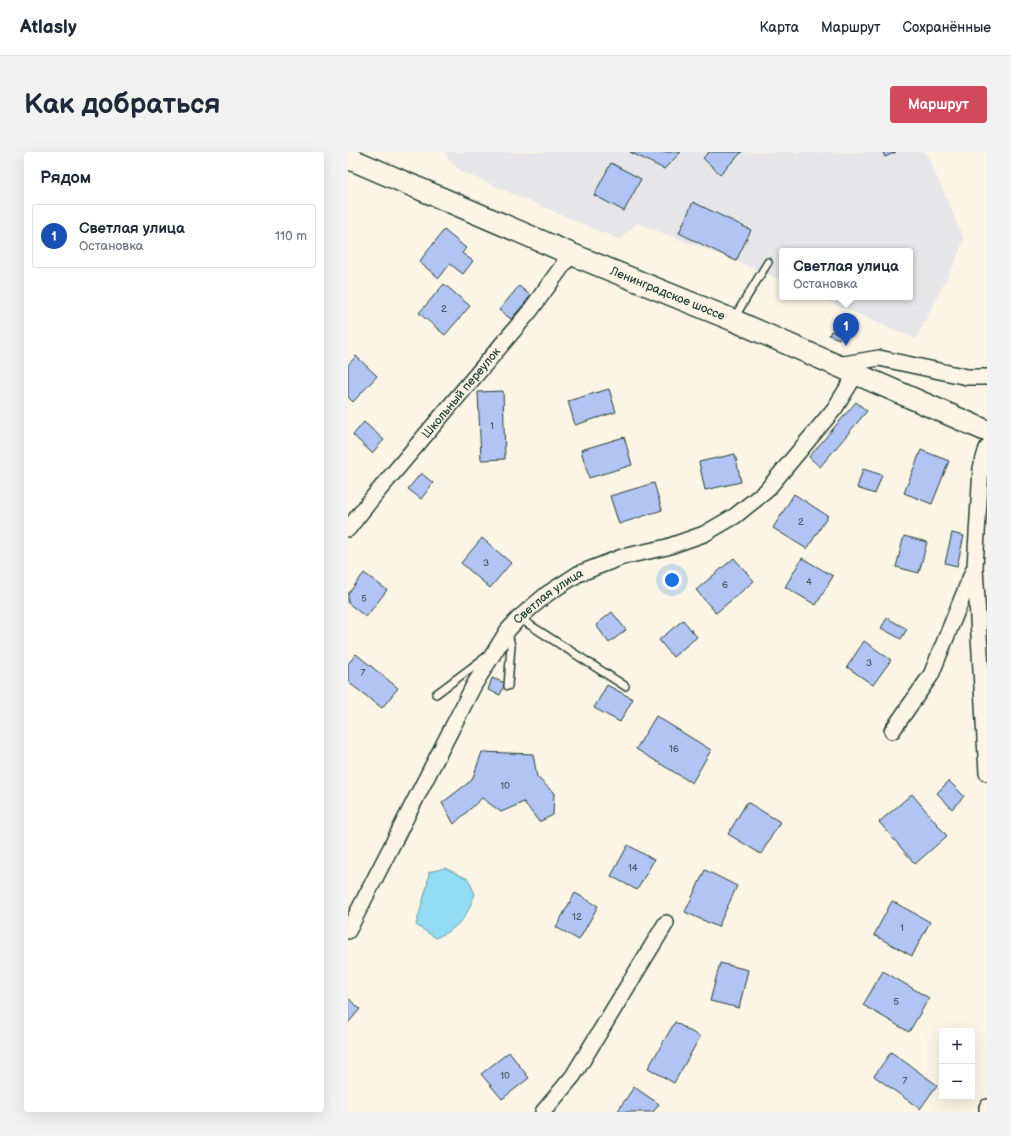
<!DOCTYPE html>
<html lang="ru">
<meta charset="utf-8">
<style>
:root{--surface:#fff;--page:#f2f2f3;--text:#1f2937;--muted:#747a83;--line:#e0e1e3;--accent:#d1495b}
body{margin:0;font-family:"Balsamiq Sans",sans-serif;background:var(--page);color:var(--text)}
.controls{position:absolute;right:12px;bottom:12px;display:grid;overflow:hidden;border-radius:4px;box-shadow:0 4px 16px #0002}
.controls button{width:36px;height:36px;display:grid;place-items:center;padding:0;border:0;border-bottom:1px solid var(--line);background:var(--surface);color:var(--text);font:20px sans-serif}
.you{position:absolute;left:324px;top:428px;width:14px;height:14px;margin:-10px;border:3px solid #fff;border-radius:50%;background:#1a73e8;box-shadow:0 0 0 6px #1a73e833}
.badge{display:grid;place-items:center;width:26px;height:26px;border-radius:50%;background:var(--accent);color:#fff;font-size:13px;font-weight:700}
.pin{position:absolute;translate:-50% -33px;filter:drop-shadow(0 1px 2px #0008)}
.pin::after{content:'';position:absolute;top:21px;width:14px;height:12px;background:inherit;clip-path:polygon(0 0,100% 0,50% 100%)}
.popup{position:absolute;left:431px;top:96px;width:134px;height:52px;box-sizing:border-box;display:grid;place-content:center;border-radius:4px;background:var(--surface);filter:drop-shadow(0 1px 3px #0005);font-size:13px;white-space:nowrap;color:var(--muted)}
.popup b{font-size:15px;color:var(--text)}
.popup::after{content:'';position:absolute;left:50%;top:100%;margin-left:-8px;border:8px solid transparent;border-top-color:var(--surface)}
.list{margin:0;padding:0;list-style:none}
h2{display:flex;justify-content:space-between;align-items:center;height:52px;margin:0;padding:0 16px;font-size:17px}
h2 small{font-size:13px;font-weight:400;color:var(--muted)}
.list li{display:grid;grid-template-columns:26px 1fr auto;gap:12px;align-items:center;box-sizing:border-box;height:64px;margin:0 8px 8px;padding:0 8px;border:1px solid var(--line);border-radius:4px}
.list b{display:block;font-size:15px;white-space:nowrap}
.list p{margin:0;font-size:13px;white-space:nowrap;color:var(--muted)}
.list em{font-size:13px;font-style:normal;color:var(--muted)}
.map{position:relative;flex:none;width:639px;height:960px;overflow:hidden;border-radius:4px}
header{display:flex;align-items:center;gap:24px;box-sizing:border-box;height:56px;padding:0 20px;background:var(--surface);border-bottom:1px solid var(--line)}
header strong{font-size:19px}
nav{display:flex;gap:22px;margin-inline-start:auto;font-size:14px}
.intro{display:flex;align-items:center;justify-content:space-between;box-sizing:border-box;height:96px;padding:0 24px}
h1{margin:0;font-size:28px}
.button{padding:10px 18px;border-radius:4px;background:var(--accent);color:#fff;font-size:14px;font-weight:700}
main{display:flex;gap:24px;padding:0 24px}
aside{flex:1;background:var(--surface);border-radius:4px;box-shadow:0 4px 16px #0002}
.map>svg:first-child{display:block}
.built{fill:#e6e6e9}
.water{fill:#93ddf4;stroke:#659da7}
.building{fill:#b1c4f3;stroke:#1f3d34}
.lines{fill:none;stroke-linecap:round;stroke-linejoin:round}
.lane-casing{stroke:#1f3d34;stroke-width:10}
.street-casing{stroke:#1f3d34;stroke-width:18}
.secondary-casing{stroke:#1f3d34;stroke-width:24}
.lane{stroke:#fcf5e5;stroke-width:7}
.street{stroke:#fcf5e5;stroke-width:15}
.secondary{stroke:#fcf5e5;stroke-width:21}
.labels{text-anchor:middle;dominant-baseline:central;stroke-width:3;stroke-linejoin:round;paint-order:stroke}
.number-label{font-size:10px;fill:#445f64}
.street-label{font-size:12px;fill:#1f3d34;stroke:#fcf5e5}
</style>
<header>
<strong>Atlasly</strong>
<nav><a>Карта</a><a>Маршрут</a><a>Сохранённые</a></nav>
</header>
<div class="intro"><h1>Как добраться</h1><a class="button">Маршрут</a></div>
<main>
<aside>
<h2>Рядом<small></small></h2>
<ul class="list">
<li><span class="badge" style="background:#1a4fb4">1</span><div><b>Светлая улица</b><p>Остановка</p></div><em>110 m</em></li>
</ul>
</aside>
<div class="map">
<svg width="639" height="960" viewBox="0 0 639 960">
<rect width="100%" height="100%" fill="#fcf5e5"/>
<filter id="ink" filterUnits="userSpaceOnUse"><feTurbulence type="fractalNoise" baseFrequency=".025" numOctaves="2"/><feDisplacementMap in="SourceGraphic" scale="8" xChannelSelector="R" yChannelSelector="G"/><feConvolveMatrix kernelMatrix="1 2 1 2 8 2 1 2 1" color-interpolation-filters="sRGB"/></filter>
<g filter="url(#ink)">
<!-- built -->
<path class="built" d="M97 0H578L616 87 608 108 568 187 470 145H562V99H434V129L393 111 289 71 272 88 114 20 100 7Z"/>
<!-- water -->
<path class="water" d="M97 716 120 727 127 742C118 767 112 774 88 786L68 773 79 734 81 720Z"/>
<!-- building -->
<g class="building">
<path d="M282 0H333L316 17Z"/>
<path d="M361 0H394L372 22 355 6Z"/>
<path d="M535 0H548L537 5Z"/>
<path d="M263 11 293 27 276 59 246 43Z"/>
<path d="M345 50 403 78 388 109 331 81Z"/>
<path d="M96 78 118 96 114 101 125 109 115 122 102 112 91 126 71 110Z"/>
<path d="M96 132 122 154 97 183 71 161Z"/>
<path d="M171 134 183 144 163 167 151 158Z"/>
<path d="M483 179 493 183 491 187 481 183Z"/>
<path d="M8 204 29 224 5 250 0 245V213Z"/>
<path d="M261 237 268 260 227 273 220 249Z"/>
<path d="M155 239 157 307 133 308 130 240Z"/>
<path d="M508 250 519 259 472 315 461 305Z"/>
<path d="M16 270 36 288 24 301 5 283Z"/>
<path d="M276 285 284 313 241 326 233 298Z"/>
<path d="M573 298 601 309 584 352 556 341Z"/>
<path d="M387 302 393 330 357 338 351 310Z"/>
<path d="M515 317 534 323 527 342 509 336Z"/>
<path d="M73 321 85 331 73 347 60 337Z"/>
<path d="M306 331 314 358 271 372 262 344Z"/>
<path d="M446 342 480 364 459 397 425 376Z"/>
<path d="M604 381 616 384 609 414 597 411Z"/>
<path d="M556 384 579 390 571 421 548 415Z"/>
<path d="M134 386 163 411 142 436 113 411Z"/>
<path d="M386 406 406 429 368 461 348 438Z"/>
<path d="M454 406 485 424 468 453 437 435Z"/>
<path d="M16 421 39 438 18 465 0 451V442Z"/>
<path d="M264 460 278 478 261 491 248 473Z"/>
<path d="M539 466 559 477 553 487 533 476Z"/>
<path d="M335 468 349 485 325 505 311 488Z"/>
<path d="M516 489 543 508 525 533 499 515Z"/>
<path d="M8 502 50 536 34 556 0 530V512Z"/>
<path d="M144 526 157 531 152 543 140 538Z"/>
<path d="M259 533 285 547 272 570 246 556Z"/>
<path d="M308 564 363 598 344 631 288 597Z"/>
<path d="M134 600 185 602 189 625 206 641 205 663 191 670 176 650 153 660 134 646 106 672 94 651 124 628Z"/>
<path d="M601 629 616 644 604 657 589 641Z"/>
<path d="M564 642 599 684 567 712 531 670Z"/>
<path d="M399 650 432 670 413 702 380 682Z"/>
<path d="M280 693 306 708 289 738 263 724Z"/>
<path d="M357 718 389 734 370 775 337 760Z"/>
<path d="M227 741 250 754 231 788 208 775Z"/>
<path d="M544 749 582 770 564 804 526 783Z"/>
<path d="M372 811 400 818 391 856 362 849Z"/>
<path d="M535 819 581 846 561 880 515 853Z"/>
<path d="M0 846 12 857 0 871Z"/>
<path d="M327 870 352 885 326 931 300 916Z"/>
<path d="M161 900 181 926 154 947 133 922Z"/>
<path d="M543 900 589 933 572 957 526 924Z"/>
<path d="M286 935 311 952 305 960H269Z"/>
</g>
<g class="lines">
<!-- lane casing -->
<g class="lane-casing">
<g id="lane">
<path d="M386 166 420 110"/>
<path d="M171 466 277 534"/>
<path d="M160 534 163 494 160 481"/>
<path d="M88 542 139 504"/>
</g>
</g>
<!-- street casing -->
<g class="street-casing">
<g id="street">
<path d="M490 213 531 206 619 225H639"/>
<path d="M639 296 633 316 627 415 639 621"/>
<path id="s1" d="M0 377 26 344 182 159 223 102"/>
<path d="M544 579 583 523 625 419"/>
<path id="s2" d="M0 779 126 533 160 478 171 466 199 442 230 422 274 405 319 395 356 382 387 364 418 339 487 256 508 222"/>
<path d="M195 960 225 924 318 771"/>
<path d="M639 960V955"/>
</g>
</g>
<!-- secondary casing -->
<g class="secondary-casing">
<g id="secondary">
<path id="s3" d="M0 6 223 102 385 168 639 279"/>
</g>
</g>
<!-- lane -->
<use href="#lane" class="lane"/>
<!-- street -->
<use href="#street" class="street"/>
<!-- secondary -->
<use href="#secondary" class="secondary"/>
</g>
</g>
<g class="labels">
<!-- number labels -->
<g class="number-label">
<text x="96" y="157">2</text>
<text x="144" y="274">1</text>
<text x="453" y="370">2</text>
<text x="138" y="411">3</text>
<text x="461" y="430">4</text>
<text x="377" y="433">6</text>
<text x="16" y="447">5</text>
<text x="521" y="511">3</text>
<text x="15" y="521">7</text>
<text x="326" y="597">16</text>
<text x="157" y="634">10</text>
<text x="285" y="716">14</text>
<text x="229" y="765">12</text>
<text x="554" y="776">1</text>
<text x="548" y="850">5</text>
<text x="157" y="924">10</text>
<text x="557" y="929">7</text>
</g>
<!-- street labels -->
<g class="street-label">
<text stroke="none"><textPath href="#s3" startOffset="347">Ленинградское шоссе</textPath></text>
<text stroke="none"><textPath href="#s1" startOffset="177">Школьный переулок</textPath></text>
<text stroke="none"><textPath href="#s2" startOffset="394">Светлая улица</textPath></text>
</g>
</g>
</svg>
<div class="controls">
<button>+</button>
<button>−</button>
</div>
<div class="you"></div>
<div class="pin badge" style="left:498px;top:194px;background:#1a4fb4">1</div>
<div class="popup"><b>Светлая улица</b>Остановка</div>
</div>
</main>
